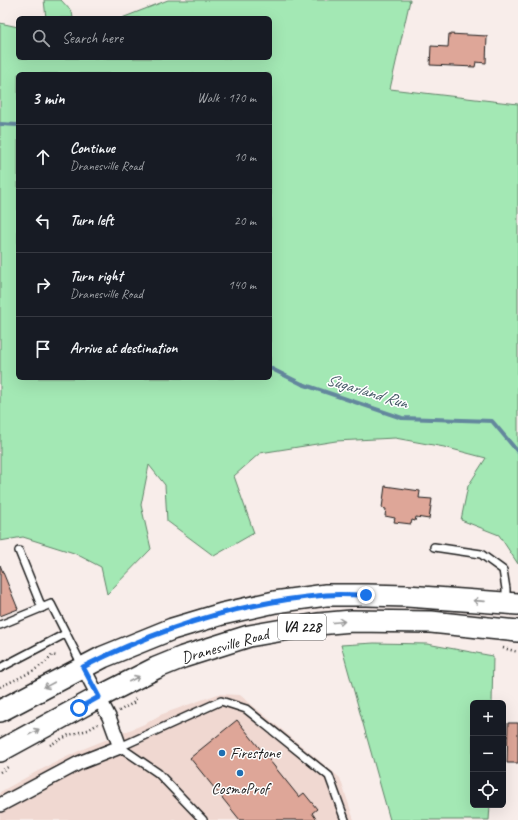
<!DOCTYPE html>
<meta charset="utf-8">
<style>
:root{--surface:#171b24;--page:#20242c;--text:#f1f3f6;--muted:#9ea1a6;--line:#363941}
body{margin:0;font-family:Caveat,sans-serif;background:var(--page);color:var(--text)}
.controls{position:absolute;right:12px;bottom:12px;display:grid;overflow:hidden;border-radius:6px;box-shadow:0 4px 16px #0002}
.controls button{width:36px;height:36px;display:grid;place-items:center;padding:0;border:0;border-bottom:1px solid var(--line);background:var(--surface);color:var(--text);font:20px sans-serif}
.stop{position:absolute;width:12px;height:12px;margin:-9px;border:3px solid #1a73e8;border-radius:50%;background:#fff}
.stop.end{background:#1a73e8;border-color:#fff;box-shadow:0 1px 4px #0008}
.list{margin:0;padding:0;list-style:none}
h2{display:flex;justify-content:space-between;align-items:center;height:52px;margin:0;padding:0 16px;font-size:17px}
h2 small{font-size:13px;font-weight:400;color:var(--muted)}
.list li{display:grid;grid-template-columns:26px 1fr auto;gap:12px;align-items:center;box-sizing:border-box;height:64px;padding:0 16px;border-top:1px solid var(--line)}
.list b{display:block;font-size:15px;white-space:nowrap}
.list p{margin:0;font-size:13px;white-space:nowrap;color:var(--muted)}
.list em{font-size:13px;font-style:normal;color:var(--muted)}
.icon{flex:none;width:22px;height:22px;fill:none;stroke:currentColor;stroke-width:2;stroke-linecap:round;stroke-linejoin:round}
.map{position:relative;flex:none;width:518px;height:820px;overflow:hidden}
.search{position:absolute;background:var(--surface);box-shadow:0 4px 16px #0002;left:16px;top:16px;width:256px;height:44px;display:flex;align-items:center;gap:10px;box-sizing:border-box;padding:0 14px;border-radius:6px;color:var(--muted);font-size:15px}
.panel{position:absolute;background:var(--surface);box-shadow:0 4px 16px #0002;left:16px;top:72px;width:256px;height:308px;border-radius:6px}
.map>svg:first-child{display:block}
.built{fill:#f0d8d1}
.green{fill:#a3e8b4;stroke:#608268;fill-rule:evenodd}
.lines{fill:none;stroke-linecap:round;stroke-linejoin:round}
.stream{stroke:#63879d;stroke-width:4}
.building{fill:#dea698;stroke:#1c1c1c}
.lane-casing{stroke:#1c1c1c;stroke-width:10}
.street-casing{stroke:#1c1c1c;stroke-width:16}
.primary-casing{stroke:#1c1c1c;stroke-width:24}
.path{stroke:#1c1c1c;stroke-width:2.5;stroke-dasharray:1 3;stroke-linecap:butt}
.lane{stroke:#fff;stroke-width:7}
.street{stroke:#fff;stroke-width:13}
.primary{stroke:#fff;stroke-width:21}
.oneway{stroke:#999}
.route{stroke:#1a73e8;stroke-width:5}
.poi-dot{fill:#1f6fb2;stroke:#fff;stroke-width:1.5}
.labels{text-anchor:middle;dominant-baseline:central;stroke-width:3;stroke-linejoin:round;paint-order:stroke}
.shield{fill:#fff;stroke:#606060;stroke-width:1}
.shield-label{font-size:15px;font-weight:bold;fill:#1c1c1c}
.street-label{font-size:16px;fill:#1c1c1c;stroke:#fff}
.poi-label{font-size:16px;fill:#1c1c1c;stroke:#fff;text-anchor:start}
.water-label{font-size:17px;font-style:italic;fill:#465a67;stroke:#fff}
</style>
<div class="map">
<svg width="518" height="820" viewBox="0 0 518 820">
<rect width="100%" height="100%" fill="#f8edea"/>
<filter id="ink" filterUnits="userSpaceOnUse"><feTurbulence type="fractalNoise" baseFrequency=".025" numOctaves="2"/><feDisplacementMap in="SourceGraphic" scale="8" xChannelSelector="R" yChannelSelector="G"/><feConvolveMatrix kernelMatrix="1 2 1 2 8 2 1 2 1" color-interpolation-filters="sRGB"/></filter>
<g filter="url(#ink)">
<!-- built -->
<path class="built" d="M218 694 240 695 340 778 354 820H0V792L36 772 83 749 147 723 160 715Z"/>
<!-- green -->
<g class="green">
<path d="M44 0H61L72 12 73 18H46Z"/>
<path d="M168 0H410L390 89 518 104V564L499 535 461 520 468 486 486 458 444 447 395 438 336 441 260 453 234 476 254 533 214 556 167 521 165 485 149 465 141 505 151 549 107 594 101 567 74 553 23 537 0 541V23L18 27V58H270V18H122ZM18 74H270V378H18Z"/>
<path d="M374 643 427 644 493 656 492 703H473V805H490L489 820H390L341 645Z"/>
</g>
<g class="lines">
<!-- stream -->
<g class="stream">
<path d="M0 124 18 125"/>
<path d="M270 368 302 384 402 418 492 421 518 452"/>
</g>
</g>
<!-- building -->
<g class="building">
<path d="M449 34 487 36 486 63 476 62 475 67 430 65 431 46 448 47Z"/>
<path d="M385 486 420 491 419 498 432 499 429 519 416 517 415 521 412 520 411 524 394 522 395 518 385 516 386 509 382 508Z"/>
<path d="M0 565 18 609 0 616Z"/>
<path d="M237 720 299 797 304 793 317 809 312 813 317 820H240L190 758Z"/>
<path d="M508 723H518V763H507Z"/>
</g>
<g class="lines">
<!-- lane casing -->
<g class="lane-casing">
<g id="lane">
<path d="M434 547 481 554 503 570 506 589V601"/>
<path d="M19 551 42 608"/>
<path d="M0 625 51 604 82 665"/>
<path d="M0 668 65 634"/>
<path d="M120 747 221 701 246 709 329 776 345 820"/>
<path d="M120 747 158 773 203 820"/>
</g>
</g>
<!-- street casing -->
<g class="street-casing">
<path id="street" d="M0 805 79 763 120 747 109 717 83 667"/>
</g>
<!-- primary casing -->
<g class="primary-casing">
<g id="primary">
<path d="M0 711 103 657 172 629 222 614 275 602 326 595H366L407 596 518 604"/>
<path d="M0 751 99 697 156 668 183 657 249 636 318 624 352 621 431 622 518 631"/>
</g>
</g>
<!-- path -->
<g class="path">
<path d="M503 648 518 652"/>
<path d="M0 687C14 680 44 668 52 655L57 656"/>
<path d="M119 711 133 703 137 697"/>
<path d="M50 745 69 735 88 730 98 724"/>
<path d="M0 772 8 767"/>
</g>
<!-- lane -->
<use href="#lane" class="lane"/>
<!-- street -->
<use href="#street" class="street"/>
<!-- primary -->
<use href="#primary" class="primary"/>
</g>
<!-- one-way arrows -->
<defs><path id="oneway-shaft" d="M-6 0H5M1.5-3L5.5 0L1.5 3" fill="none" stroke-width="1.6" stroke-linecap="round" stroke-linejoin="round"/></defs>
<g class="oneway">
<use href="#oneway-shaft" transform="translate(479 601) rotate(-176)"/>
<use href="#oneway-shaft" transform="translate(339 622) rotate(-5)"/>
<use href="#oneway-shaft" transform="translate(134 679) rotate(-27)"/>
<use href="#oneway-shaft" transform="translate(49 685) rotate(152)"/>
<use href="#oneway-shaft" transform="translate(34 732) rotate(-29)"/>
</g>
</g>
<g class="lines" filter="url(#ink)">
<!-- route -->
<path class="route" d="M79 708 99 697 83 667C158 629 242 602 326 595 339 594 352 595 366 595"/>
</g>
<!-- markers -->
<g class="poi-dot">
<circle cx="222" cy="753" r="4"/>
<circle cx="240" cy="773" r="4"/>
</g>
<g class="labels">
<!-- shield labels -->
<rect class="shield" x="278" y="614" width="48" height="26" rx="3"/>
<g class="shield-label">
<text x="302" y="627">VA 228</text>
</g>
<!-- street labels -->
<g class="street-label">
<text transform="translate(225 646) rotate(-16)">Dranesville Road</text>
</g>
<!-- poi labels -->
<g class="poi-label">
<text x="230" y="753">Firestone</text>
<text x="240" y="789" text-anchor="middle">CosmoProf</text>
</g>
<!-- water labels -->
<g class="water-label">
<text transform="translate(367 391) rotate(17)">Sugarland Run</text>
</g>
</g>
</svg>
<div class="controls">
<button>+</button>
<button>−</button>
<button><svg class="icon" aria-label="locate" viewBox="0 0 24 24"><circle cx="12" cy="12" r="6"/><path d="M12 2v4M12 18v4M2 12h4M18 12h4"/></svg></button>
</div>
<div class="stop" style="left:79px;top:708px"></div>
<div class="stop end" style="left:366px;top:595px"></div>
<div class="search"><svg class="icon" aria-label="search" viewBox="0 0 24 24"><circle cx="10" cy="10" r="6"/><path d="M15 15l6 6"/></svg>Search here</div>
<section class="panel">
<h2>3 min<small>Walk · 170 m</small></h2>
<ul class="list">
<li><svg class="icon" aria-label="ahead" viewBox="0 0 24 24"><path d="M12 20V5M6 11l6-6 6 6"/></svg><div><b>Continue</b><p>Dranesville Road</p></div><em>10 m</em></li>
<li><svg class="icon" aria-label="left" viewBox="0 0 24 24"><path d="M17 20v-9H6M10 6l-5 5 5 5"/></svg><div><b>Turn left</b></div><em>20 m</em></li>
<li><svg class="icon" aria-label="right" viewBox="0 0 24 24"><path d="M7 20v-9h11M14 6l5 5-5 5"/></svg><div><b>Turn right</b><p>Dranesville Road</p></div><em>140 m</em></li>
<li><svg class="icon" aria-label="arrive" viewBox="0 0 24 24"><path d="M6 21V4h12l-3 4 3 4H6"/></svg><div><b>Arrive at destination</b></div></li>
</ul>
</section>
</div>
